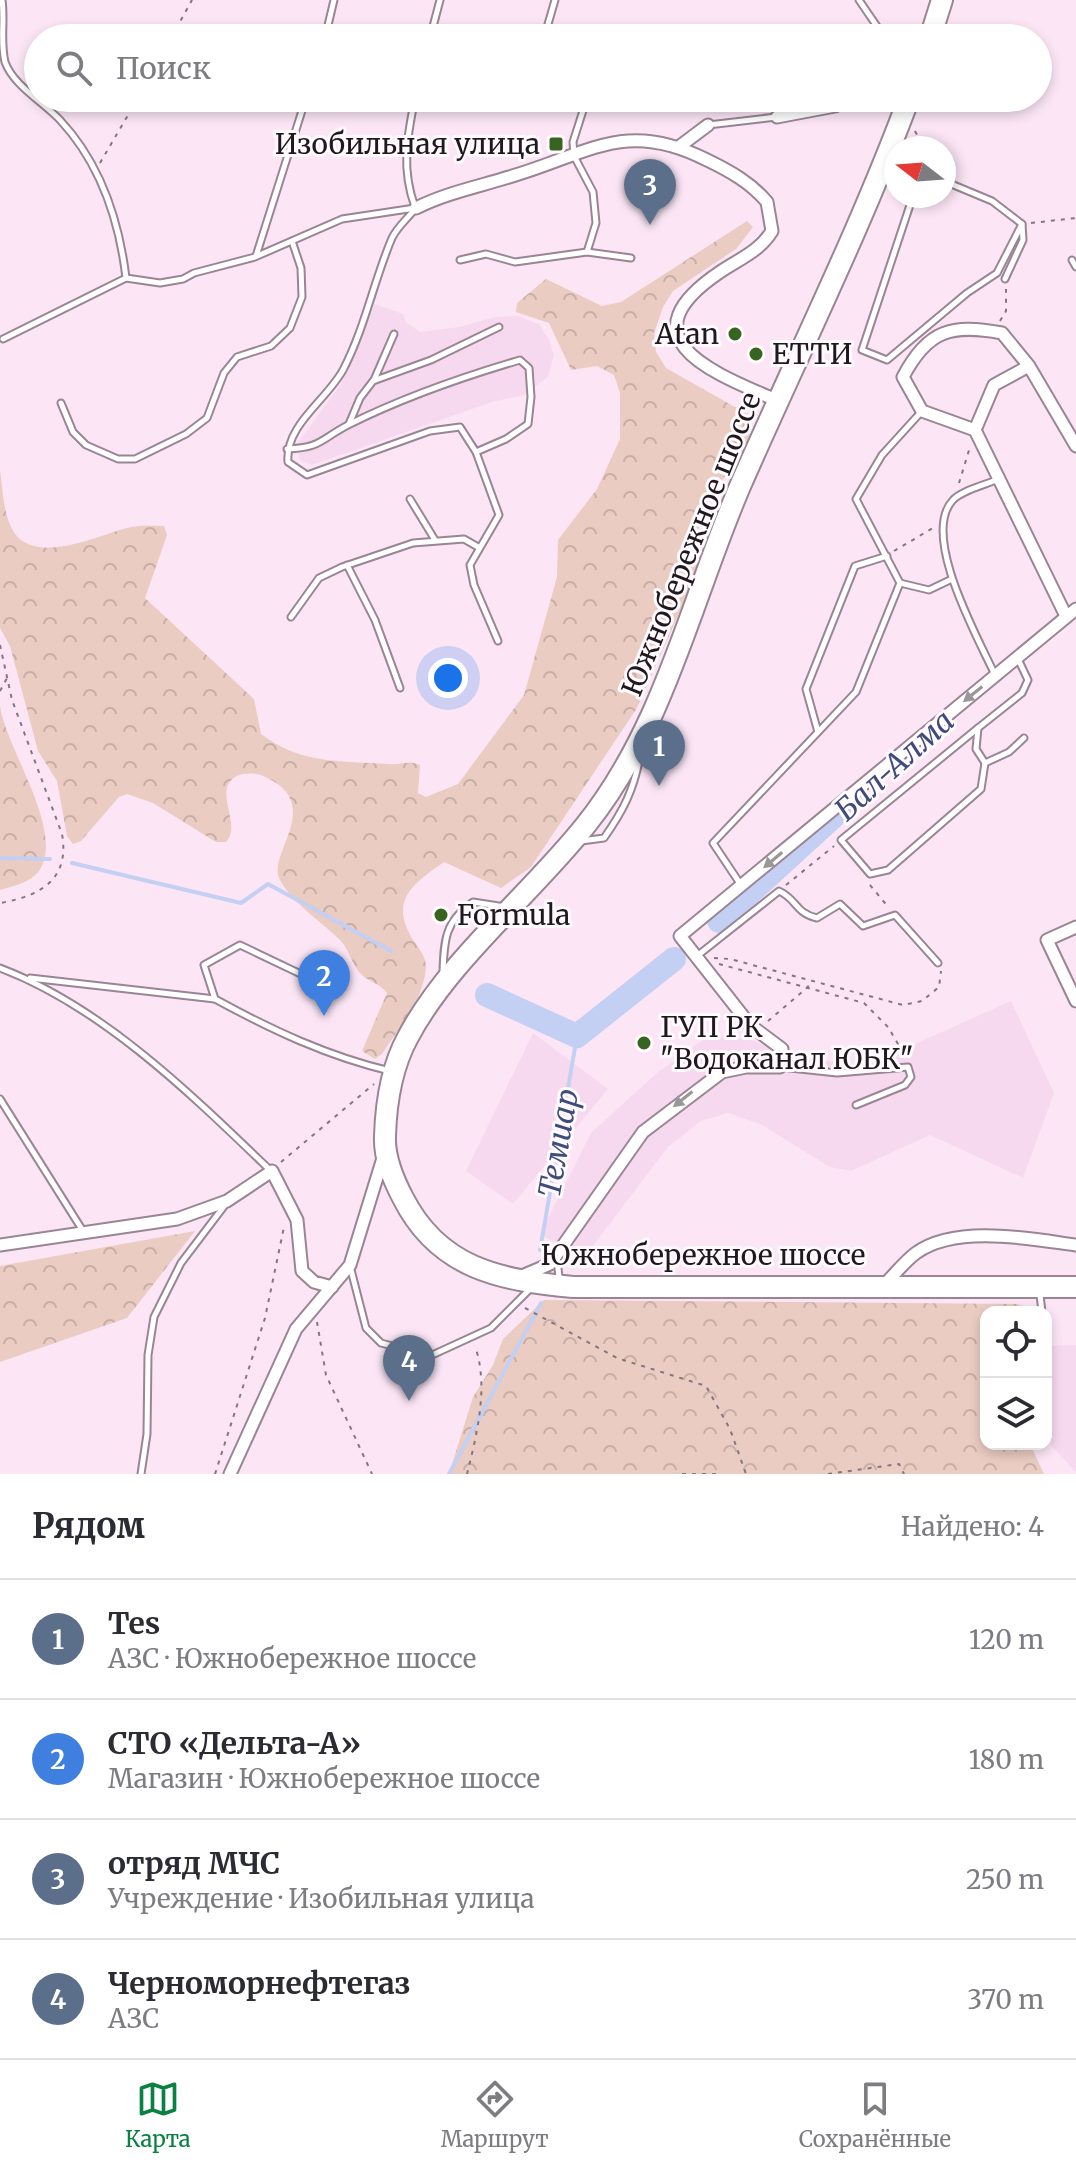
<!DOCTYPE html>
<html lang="ru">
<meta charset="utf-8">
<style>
:root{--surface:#fff;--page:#f2f2f3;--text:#2b2b33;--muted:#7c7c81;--line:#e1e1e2;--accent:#0b8043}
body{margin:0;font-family:Merriweather,serif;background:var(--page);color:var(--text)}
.controls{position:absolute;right:24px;bottom:24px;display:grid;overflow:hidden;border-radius:16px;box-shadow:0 4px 12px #0003}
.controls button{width:72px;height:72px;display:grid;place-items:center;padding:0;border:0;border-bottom:2px solid var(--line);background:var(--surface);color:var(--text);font:40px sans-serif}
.compass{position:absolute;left:884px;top:136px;width:72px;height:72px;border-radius:50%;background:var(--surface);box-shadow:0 4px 12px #0003;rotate:287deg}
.you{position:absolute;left:448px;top:678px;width:28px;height:28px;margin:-20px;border:6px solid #fff;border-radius:50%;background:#1a73e8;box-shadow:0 0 0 12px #1a73e833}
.badge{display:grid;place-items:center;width:52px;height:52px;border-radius:50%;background:var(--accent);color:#fff;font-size:26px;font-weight:700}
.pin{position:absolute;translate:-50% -66px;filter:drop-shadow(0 2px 4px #0008)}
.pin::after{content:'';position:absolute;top:42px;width:28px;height:24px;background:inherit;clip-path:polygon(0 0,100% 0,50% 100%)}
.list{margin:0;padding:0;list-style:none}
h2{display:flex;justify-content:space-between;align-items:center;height:104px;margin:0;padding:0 32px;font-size:34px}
h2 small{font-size:26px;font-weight:400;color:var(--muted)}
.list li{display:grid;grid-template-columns:52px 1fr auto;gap:24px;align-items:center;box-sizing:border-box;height:120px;padding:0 32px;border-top:2px solid var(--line)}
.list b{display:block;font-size:30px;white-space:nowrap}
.list p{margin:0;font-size:26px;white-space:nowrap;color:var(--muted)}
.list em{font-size:26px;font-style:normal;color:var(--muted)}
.icon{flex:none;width:44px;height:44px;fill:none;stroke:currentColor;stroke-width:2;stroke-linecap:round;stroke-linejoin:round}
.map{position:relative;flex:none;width:1076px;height:1474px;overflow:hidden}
.search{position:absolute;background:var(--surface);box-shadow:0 4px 12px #0003;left:24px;right:24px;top:24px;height:88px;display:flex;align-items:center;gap:20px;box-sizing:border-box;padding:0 28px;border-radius:44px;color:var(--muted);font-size:30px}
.sheet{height:584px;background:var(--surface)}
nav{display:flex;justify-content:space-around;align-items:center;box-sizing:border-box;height:112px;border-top:2px solid var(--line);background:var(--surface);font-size:22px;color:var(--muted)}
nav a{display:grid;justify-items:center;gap:4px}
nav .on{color:var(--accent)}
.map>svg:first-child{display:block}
.built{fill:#f6d9ee}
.forest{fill:url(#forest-crowns)}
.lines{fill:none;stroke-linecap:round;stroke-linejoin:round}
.stream{stroke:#c3cff3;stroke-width:4}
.river{stroke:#c3cff3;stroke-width:24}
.lane-casing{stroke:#998594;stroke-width:9}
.street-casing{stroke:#998594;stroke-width:15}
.highway-casing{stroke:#998594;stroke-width:24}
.path{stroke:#837680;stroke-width:2;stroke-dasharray:4 6;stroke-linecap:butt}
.lane{stroke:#fff;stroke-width:5}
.street{stroke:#fff;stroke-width:11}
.highway{stroke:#fff;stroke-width:20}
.oneway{fill:#9a9799}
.poi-dot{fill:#386422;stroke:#fefafd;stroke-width:3}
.labels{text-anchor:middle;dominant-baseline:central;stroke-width:6;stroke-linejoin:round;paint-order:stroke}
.poi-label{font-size:28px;fill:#1f181d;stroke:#fefafd;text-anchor:start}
.street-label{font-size:28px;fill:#1f181d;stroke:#fefafd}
.water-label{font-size:30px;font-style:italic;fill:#3e4c7c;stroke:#fefafd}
</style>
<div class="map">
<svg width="1076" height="1474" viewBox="0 0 1076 1474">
<defs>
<pattern id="forest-crowns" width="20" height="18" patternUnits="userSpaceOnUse" patternTransform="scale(2)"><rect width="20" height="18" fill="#eaccc2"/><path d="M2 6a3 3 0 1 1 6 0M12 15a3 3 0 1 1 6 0" fill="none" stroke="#c8aea6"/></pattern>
</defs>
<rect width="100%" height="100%" fill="#fce6f6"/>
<!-- built -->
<g class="built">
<path d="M375 304 403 314 406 322 420 332 459 327 495 317 517 316 539 324 549 340 554 355 548 377 524 395 492 402 312 465 300 460 296 445 341 384Z"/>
<path d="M1011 1001 1054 1093 1023 1178 930 1135 851 1171 830 1167 760 1124 728 1113 701 1121 668 1147 583 1259 540 1234 591 1133 658 1072 704 1039 724 1035 755 1041 785 1057 868 1065Z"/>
<path d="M533 1033 608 1089 513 1204 466 1171Z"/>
<path d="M1076 1345V1472L1050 1444 1046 1406V1346Z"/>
</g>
<!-- forest -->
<g class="forest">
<path d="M747 221 753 227 736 249 673 291 663 307 654 333 656 352 666 368 749 415C757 461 716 473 702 513 695 534 702 554 696 575L637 708 531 867 501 888 444 862C412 884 389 901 413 940 419 948 426 957 426 967 424 999 399 1028 382 1054L375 1059 362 1051 387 993C380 983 366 981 359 972 351 962 349 949 340 940 321 921 293 904 280 880 265 854 329 803 261 775 255 773 244 773 237 776 211 789 243 824 226 842H216L153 803 127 794 119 797 81 841 73 844 67 836 57 781 38 751 10 646 0 628V470C3 490 3 518 16 535 40 564 99 535 127 528 139 525 152 526 164 526L167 535 145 598 254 699 261 734C300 764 342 761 389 764 401 765 409 760 420 765L418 793 426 797 458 784 524 695 557 577 558 540 597 489 620 439V393L614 375 597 366 571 370 549 323 516 312 517 303 546 279 602 306 621 302Z"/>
<path d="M0 706C6 749 66 832 39 871 30 883 13 886 0 890Z"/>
<path d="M195 1231 127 1318 0 1362V1266Z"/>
<path d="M544 1300 1017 1304 1042 1312H986V1444H1030L1044 1474H449L473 1397 493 1365 503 1339Z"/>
</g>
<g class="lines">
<!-- stream -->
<g class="stream">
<path d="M0 858 50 859"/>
<path d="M72 863 241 903 268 884 391 951"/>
<path d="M540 1250 577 1036"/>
<path d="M449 1474 541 1303"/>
</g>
<!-- river -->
<g class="river">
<path d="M719 921 856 796"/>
<path d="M487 995 577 1036 674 959"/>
</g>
<!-- lane casing -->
<g class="lane-casing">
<g id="lane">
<path d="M2 0C5 21 0 41 5 62 13 85 43 102 60 120 101 164 119 219 126 278"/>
<path d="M859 0 885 38"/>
<path d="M511 33 536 38"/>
<path d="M325 38 334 0"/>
<path d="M430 38 440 0"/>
<path d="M544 38 555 0"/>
<path d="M415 98C407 137 401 169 415 207"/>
<path d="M708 125 776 117"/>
<path d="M913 196 862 350 887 360 967 293 997 273 1022 224 992 201 944 181"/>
<path d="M415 209C408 218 397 227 392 238 374 280 365 328 343 370 326 401 285 425 288 462L307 475 430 431 460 427 476 452 499 515 470 565 474 585 498 641"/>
<path d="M587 252 631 258"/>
<path d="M256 256 306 98"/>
<path d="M460 260 486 254 515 262 587 252 596 223 593 192 574 156 573 142 587 98"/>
<path d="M1072 260 1076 267"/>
<path d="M1005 279 1023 240 1022 224"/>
<path d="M3 339 126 278 160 283 183 279 194 273 255 257 342 219 415 208"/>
<path d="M374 380 394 334"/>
<path d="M61 403 73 432 86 445 118 459H135L186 434 207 418 224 373 237 357 271 346 290 328 302 297 301 268 292 241"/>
<path d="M349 424 360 398 373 381 431 360 499 327"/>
<path d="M287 449C321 448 321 439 348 425 402 398 462 377 520 360L529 368 531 397 528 424 506 439 476 452"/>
<path d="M410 499 435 540"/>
<path d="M347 565 375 620 400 688"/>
<path d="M900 583 929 590 952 579"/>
<path d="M291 617 319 578 342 567 413 543 464 539 478 547"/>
<path d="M1018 659 1028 680 1022 693 978 728 976 749 985 763 1009 752 1024 738"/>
<path d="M995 675C978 638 920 535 953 500 962 490 986 485 998 479"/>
<path d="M978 728 841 840 870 874 888 870 981 789 985 763"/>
<path d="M818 732 806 689 855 566 887 556"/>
<path d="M581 841 604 838C623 811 634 790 640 756"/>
<path d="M741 885 713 843 856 692 900 583 856 499 882 455 922 411"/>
<path d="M697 956 779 891C797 899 795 913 817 918L840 904 863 926 895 915 938 963"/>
<path d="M0 968C103 1007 192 1095 271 1171"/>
<path d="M443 972C444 940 445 921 473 902L505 907"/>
<path d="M30 978 215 999"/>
<path d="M328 987 240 945 204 965 215 999C272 1030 327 1056 390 1071"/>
<path d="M781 1067 837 1073 908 1067 911 1077 905 1085 856 1105"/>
<path d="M0 1099 83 1231"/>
<path d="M557 1260 559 1277 562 1280"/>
<path d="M350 1266 366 1328 381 1343 430 1356 491 1328 528 1291"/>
<path d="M1040 1295 1042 1312"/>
<path d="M1046 1345V1346"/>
<path d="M141 1474 147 1434 148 1355 154 1317 181 1263 225 1205"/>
</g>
</g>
<!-- street casing -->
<g class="street-casing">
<g id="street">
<path d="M777 117 835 106 851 98"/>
<path d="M680 146 708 125"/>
<path d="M416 208C446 193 477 187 509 177 589 154 625 118 707 160 730 171 751 183 767 202L772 231C759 252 739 259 720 272 622 338 711 372 776 400"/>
<path d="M1029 366 994 385 975 430 922 411 903 377C928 329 952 324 1002 333L1029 366 1076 446"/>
<path d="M975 430 1066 616"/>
<path d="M1076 927 1047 940 1076 1001"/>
<path d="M0 1245 177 1219 227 1201 272 1171 297 1220 302 1271 314 1282 332 1287"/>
<path d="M522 1276 550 1264 643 1132 722 1072 746 1067H780L782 1049 750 1025 680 936 1076 609"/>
<path d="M885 1284C895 1274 905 1261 916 1253 956 1224 1031 1239 1076 1245"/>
<path d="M230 1474 296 1329 350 1265 383 1158"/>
</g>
</g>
<!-- highway casing -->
<g class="highway-casing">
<g id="highway">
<path d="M930 38 942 0"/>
<path d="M909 98C860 230 797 356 741 484 691 599 665 727 585 826 530 895 448 961 408 1037 392 1066 386 1104 385 1136 384 1158 393 1179 403 1198 439 1269 500 1280 573 1287H1076"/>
</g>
</g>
<!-- path -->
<g class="path">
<path d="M171 38 192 0"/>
<path d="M915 131 924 148"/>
<path d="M100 163 138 98"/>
<path d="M1031 223 1076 218"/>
<path d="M1000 321 1006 311V289"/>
<path d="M959 483 970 447"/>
<path d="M894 551 933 528"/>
<path d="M0 645 12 700 62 834C70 879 41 896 0 903"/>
<path d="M0 691 7 678"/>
<path d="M786 885 834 846"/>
<path d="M870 885 889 908"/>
<path d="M714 958 730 959 903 1005 922 1001 939 987 941 971"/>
<path d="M719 964 864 1003 888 1027 898 1044 891 1060"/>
<path d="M768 1021 808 987 809 982"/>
<path d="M281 1162 374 1084"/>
<path d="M525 1308 617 1358 706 1386 730 1429 746 1474"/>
<path d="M317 1322 326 1375 372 1474"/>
<path d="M215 1474 265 1318 284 1227"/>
<path d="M467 1474C477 1434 489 1386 475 1346"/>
<path d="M682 1474H718"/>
<path d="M828 1474 899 1464 904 1474"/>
</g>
<!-- lane -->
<use href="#lane" class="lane"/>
<!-- street -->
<use href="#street" class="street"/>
<!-- highway -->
<use href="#highway" class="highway"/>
</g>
<!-- one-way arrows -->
<defs><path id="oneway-solid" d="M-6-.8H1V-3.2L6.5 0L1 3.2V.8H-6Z" transform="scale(2)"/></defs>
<g class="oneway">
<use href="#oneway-solid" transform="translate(973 694) rotate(141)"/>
<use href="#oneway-solid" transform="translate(773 860) rotate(140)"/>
<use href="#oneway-solid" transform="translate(683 1099) rotate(141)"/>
</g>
<!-- markers -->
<g class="poi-dot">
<rect x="548" y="136" width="16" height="16" rx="4"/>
<circle cx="735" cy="334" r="8"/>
<circle cx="756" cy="354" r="8"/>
<circle cx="441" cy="915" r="8"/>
<circle cx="644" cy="1043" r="8"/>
</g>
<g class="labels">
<!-- poi labels -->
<g class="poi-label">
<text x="540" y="144" text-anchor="end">Изобильная улица</text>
<text x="719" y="334" text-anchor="end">Atan</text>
<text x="772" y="354">ЕТТИ</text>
<text x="457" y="915">Formula</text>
<text x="660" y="1027">ГУП РК<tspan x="660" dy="32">"Водоканал ЮБК"</tspan></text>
</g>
<!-- street labels -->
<g class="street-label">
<text transform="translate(691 544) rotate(-68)">Южнобережное шоссе</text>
<text x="703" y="1255">Южнобережное шоссе</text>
</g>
<!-- water labels -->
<g class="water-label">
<text transform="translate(894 765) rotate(-42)">Бал-Алма</text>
<text transform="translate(558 1143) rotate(-80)">Темиар</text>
</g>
</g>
</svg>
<div class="controls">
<button><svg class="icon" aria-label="locate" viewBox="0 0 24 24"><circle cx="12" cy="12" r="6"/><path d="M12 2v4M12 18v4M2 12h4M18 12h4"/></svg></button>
<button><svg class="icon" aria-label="layers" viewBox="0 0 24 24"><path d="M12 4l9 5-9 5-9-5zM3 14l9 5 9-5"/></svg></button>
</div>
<svg class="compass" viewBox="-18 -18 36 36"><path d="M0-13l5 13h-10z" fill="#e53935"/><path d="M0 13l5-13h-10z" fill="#7c7c81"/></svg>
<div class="you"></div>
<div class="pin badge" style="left:659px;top:786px;background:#5c6f8a">1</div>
<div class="pin badge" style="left:324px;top:1016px;background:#3f7fe0">2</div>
<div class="pin badge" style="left:650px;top:225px;background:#5c6f8a">3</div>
<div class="pin badge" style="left:409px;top:1401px;background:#5c6f8a">4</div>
<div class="search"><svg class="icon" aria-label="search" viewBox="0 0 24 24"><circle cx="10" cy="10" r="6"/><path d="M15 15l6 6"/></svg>Поиск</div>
</div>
<section class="sheet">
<h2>Рядом<small>Найдено: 4</small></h2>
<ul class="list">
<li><span class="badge" style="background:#5c6f8a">1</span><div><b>Tes</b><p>АЗС · Южнобережное шоссе</p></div><em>120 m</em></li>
<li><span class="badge" style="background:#3f7fe0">2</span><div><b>СТО «Дельта-А»</b><p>Магазин · Южнобережное шоссе</p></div><em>180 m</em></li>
<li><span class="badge" style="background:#5c6f8a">3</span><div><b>отряд МЧС</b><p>Учреждение · Изобильная улица</p></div><em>250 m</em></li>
<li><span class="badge" style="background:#5c6f8a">4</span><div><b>Черноморнефтегаз</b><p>АЗС</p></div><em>370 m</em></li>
</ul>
</section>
<nav>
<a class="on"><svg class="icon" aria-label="map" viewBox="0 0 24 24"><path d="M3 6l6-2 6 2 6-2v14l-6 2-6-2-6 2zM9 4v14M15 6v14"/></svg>Карта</a>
<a><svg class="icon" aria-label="directions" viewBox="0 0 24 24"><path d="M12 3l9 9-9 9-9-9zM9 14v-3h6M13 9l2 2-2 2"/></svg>Маршрут</a>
<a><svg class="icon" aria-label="saved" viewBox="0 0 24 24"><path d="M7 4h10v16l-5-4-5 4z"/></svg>Сохранённые</a>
</nav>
